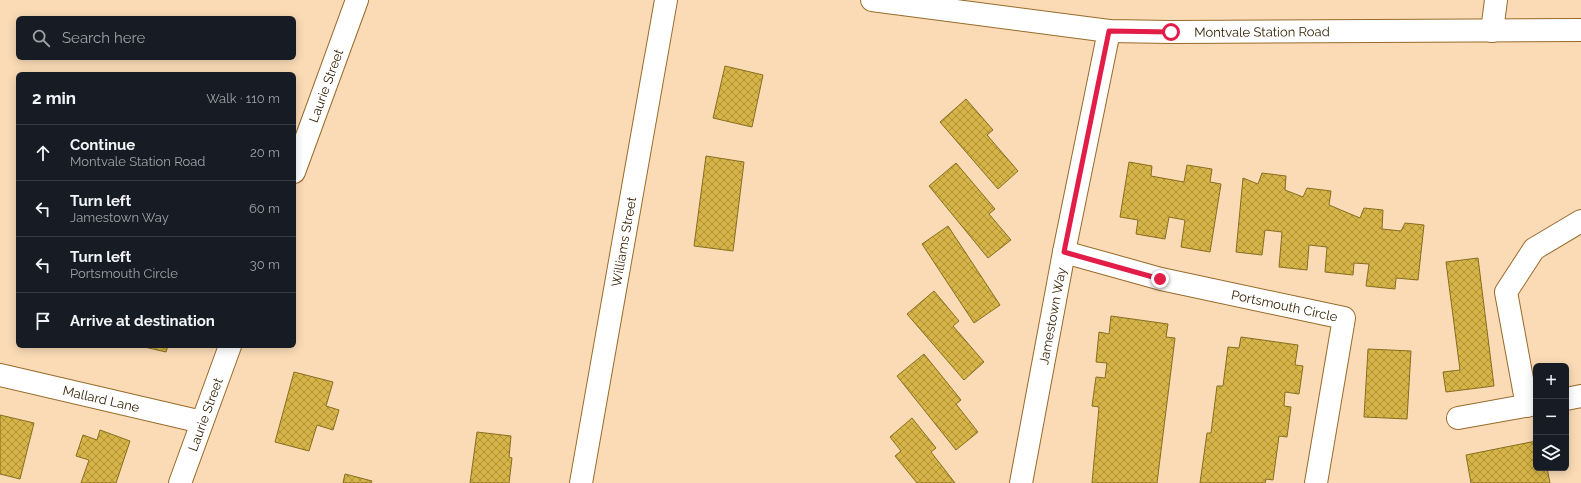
<!DOCTYPE html>
<meta charset="utf-8">
<style>
:root{--surface:#171b24;--page:#20242c;--text:#f1f3f6;--muted:#9ea1a6;--line:#363941}
body{margin:0;font-family:Raleway,sans-serif;background:var(--page);color:var(--text)}
.controls{position:absolute;right:12px;bottom:12px;display:grid;overflow:hidden;border-radius:6px;box-shadow:0 2px 10px #0003}
.controls button{width:36px;height:36px;display:grid;place-items:center;padding:0;border:0;border-bottom:1px solid var(--line);background:var(--surface);color:var(--text);font:20px sans-serif}
.stop{position:absolute;width:12px;height:12px;margin:-9px;border:3px solid #e11d48;border-radius:50%;background:#fff}
.stop.end{background:#e11d48;border-color:#fff;box-shadow:0 1px 4px #0008}
.list{margin:0;padding:0;list-style:none}
h2{display:flex;justify-content:space-between;align-items:center;height:52px;margin:0;padding:0 16px;font-size:17px}
h2 small{font-size:13px;font-weight:400;color:var(--muted)}
.list li{display:grid;grid-template-columns:26px 1fr auto;gap:12px;align-items:center;box-sizing:border-box;height:56px;padding:0 16px;border-top:1px solid var(--line)}
.list b{display:block;font-size:15px;white-space:nowrap}
.list p{margin:0;font-size:13px;white-space:nowrap;color:var(--muted)}
.list em{font-size:13px;font-style:normal;color:var(--muted)}
.icon{flex:none;width:22px;height:22px;fill:none;stroke:currentColor;stroke-width:2;stroke-linecap:round;stroke-linejoin:round}
.map{position:relative;flex:none;width:1581px;height:483px;overflow:hidden}
.search{position:absolute;background:var(--surface);box-shadow:0 2px 10px #0003;left:16px;top:16px;width:280px;height:44px;display:flex;align-items:center;gap:10px;box-sizing:border-box;padding:0 14px;border-radius:6px;color:var(--muted);font-size:15px}
.panel{position:absolute;background:var(--surface);box-shadow:0 2px 10px #0003;left:16px;top:72px;width:280px;height:276px;border-radius:6px}
.map>svg:first-child{display:block}
.building{fill:url(#building-cross-hatch);stroke:#866e1f}
.lines{fill:none;stroke-linecap:round;stroke-linejoin:round}
.minor-casing{stroke:#996a2a;stroke-width:24}
.tertiary-casing{stroke:#996a2a;stroke-width:24}
.minor{stroke:#fff;stroke-width:22}
.tertiary{stroke:#fff;stroke-width:22}
.route{stroke:#e11d48;stroke-width:5}
.labels{text-anchor:middle;dominant-baseline:central;stroke-width:3.5;stroke-linejoin:round;paint-order:stroke}
.street-label{font-size:13px;fill:#372408;stroke:#fff}
</style>
<div class="map">
<svg width="1581" height="483" viewBox="0 0 1581 483">
<defs>
<pattern id="building-cross-hatch" width="8" height="8" patternUnits="userSpaceOnUse"><rect width="8" height="8" fill="#d6b447"/><path d="M0 0l8 8M0 8l8-8" fill="none" stroke="#ae9239"/></pattern>
</defs>
<rect width="100%" height="100%" fill="#fadbb6"/>
<!-- building -->
<g class="building">
<path d="M725 66 763 75 752 127 713 118Z"/>
<path d="M966 99 993 130 987 135 1018 171 998 189 940 122Z"/>
<path d="M706 156 744 162 733 251 694 246Z"/>
<path d="M1129 162 1152 166 1151 176 1184 182 1187 165 1212 169 1210 182 1221 184 1210 252 1181 247 1185 220 1169 217 1165 239 1136 234 1138 220 1120 217Z"/>
<path d="M956 163 995 209 989 214 1011 240 988 258 929 186Z"/>
<path d="M1262 173 1286 176 1285 190 1303 197 1307 188 1331 191 1329 205 1360 218 1364 208 1383 210 1382 229 1401 231 1405 223 1424 225 1418 280 1396 278 1395 289 1366 286 1369 264 1354 263 1353 275 1325 272 1327 247 1309 245 1307 270 1279 267 1282 232 1265 230 1262 255 1236 252 1243 178 1258 184Z"/>
<path d="M948 226 1000 305 974 323 922 244Z"/>
<path d="M1478 258 1494 386 1446 392 1443 372 1460 370 1446 262Z"/>
<path d="M934 291 959 321 953 326 984 362 964 380 907 314Z"/>
<path d="M1111 316 1168 324 1166 337 1175 338 1157 483H1092L1099 407 1092 406 1096 377 1105 378 1107 363 1096 362 1099 332 1109 334Z"/>
<path d="M1241 337 1298 345 1295 365 1303 366 1299 394 1285 392 1284 406 1291 407 1287 437 1279 436 1273 480 1266 479 1265 483H1200L1207 433H1211L1217 386H1223L1228 347 1239 348Z"/>
<path d="M140 346H168L166 352Z"/>
<path d="M1368 349 1411 351 1407 419 1364 417Z"/>
<path d="M924 354 961 400 956 404 978 432 956 450 897 376Z"/>
<path d="M294 372 333 382 326 406 339 410 333 430 317 425 309 451 275 442Z"/>
<path d="M0 415 34 423 20 479 0 474Z"/>
<path d="M912 418 936 448 931 452 955 483H917L895 456 901 451 890 437Z"/>
<path d="M100 430 130 441 116 483H81L89 460 76 456 83 435 97 440Z"/>
<path d="M477 432 511 436 509 457 512 458 509 483H470Z"/>
<path d="M1536 441V468H1547L1550 483H1471L1466 455Z"/>
<path d="M345 474 372 481 371 483H343Z"/>
</g>
<g class="lines">
<!-- minor casing -->
<g class="minor-casing">
<g id="minor">
<path d="M1492 31 1496 0"/>
<path id="s1" d="M294 172 357 0"/>
<path id="s2" d="M1064 252 1161 279 1344 318 1316 483"/>
<path id="s3" d="M0 375 202 422"/>
<path d="M1566 399 1581 396"/>
<path d="M1527 406 1506 292 1534 249 1581 221"/>
<path d="M1458 418 1536 404"/>
<path id="s4" d="M180 483 230 346"/>
<path id="s5" d="M581 483 666 0"/>
<path id="s6" d="M1021 483 1064 252 1109 31"/>
</g>
</g>
<!-- tertiary casing -->
<g class="tertiary-casing">
<g id="tertiary">
<path id="s7" d="M872 0 1109 31 1171 32 1581 30"/>
</g>
</g>
<!-- minor -->
<use href="#minor" class="minor"/>
<!-- tertiary -->
<use href="#tertiary" class="tertiary"/>
</g>
<g class="lines">
<!-- route -->
<path class="route" d="M1160 279 1064 252 1109 31 1171 32"/>
</g>
<g class="labels">
<!-- street labels -->
<g class="street-label">
<text stroke="none"><textPath href="#s7" startOffset="392">Montvale Station Road</textPath></text>
<text stroke="none"><textPath href="#s1" startOffset="92">Laurie Street</textPath></text>
<text stroke="none"><textPath href="#s5" startOffset="245">Williams Street</textPath></text>
<text stroke="none"><textPath href="#s2" startOffset="227">Portsmouth Circle</textPath></text>
<text stroke="none"><textPath href="#s6" startOffset="170">Jamestown Way</textPath></text>
<text stroke="none"><textPath href="#s3" startOffset="104">Mallard Lane</textPath></text>
<text stroke="none"><textPath href="#s4" startOffset="73">Laurie Street</textPath></text>
</g>
</g>
</svg>
<div class="controls">
<button>+</button>
<button>−</button>
<button><svg class="icon" aria-label="layers" viewBox="0 0 24 24"><path d="M12 4l9 5-9 5-9-5zM3 14l9 5 9-5"/></svg></button>
</div>
<div class="stop" style="left:1171px;top:32px"></div>
<div class="stop end" style="left:1160px;top:279px"></div>
<div class="search"><svg class="icon" aria-label="search" viewBox="0 0 24 24"><circle cx="10" cy="10" r="6"/><path d="M15 15l6 6"/></svg>Search here</div>
<section class="panel">
<h2>2 min<small>Walk · 110 m</small></h2>
<ul class="list">
<li><svg class="icon" aria-label="ahead" viewBox="0 0 24 24"><path d="M12 20V5M6 11l6-6 6 6"/></svg><div><b>Continue</b><p>Montvale Station Road</p></div><em>20 m</em></li>
<li><svg class="icon" aria-label="left" viewBox="0 0 24 24"><path d="M17 20v-9H6M10 6l-5 5 5 5"/></svg><div><b>Turn left</b><p>Jamestown Way</p></div><em>60 m</em></li>
<li><svg class="icon" aria-label="left" viewBox="0 0 24 24"><path d="M17 20v-9H6M10 6l-5 5 5 5"/></svg><div><b>Turn left</b><p>Portsmouth Circle</p></div><em>30 m</em></li>
<li><svg class="icon" aria-label="arrive" viewBox="0 0 24 24"><path d="M6 21V4h12l-3 4 3 4H6"/></svg><div><b>Arrive at destination</b></div></li>
</ul>
</section>
</div>
